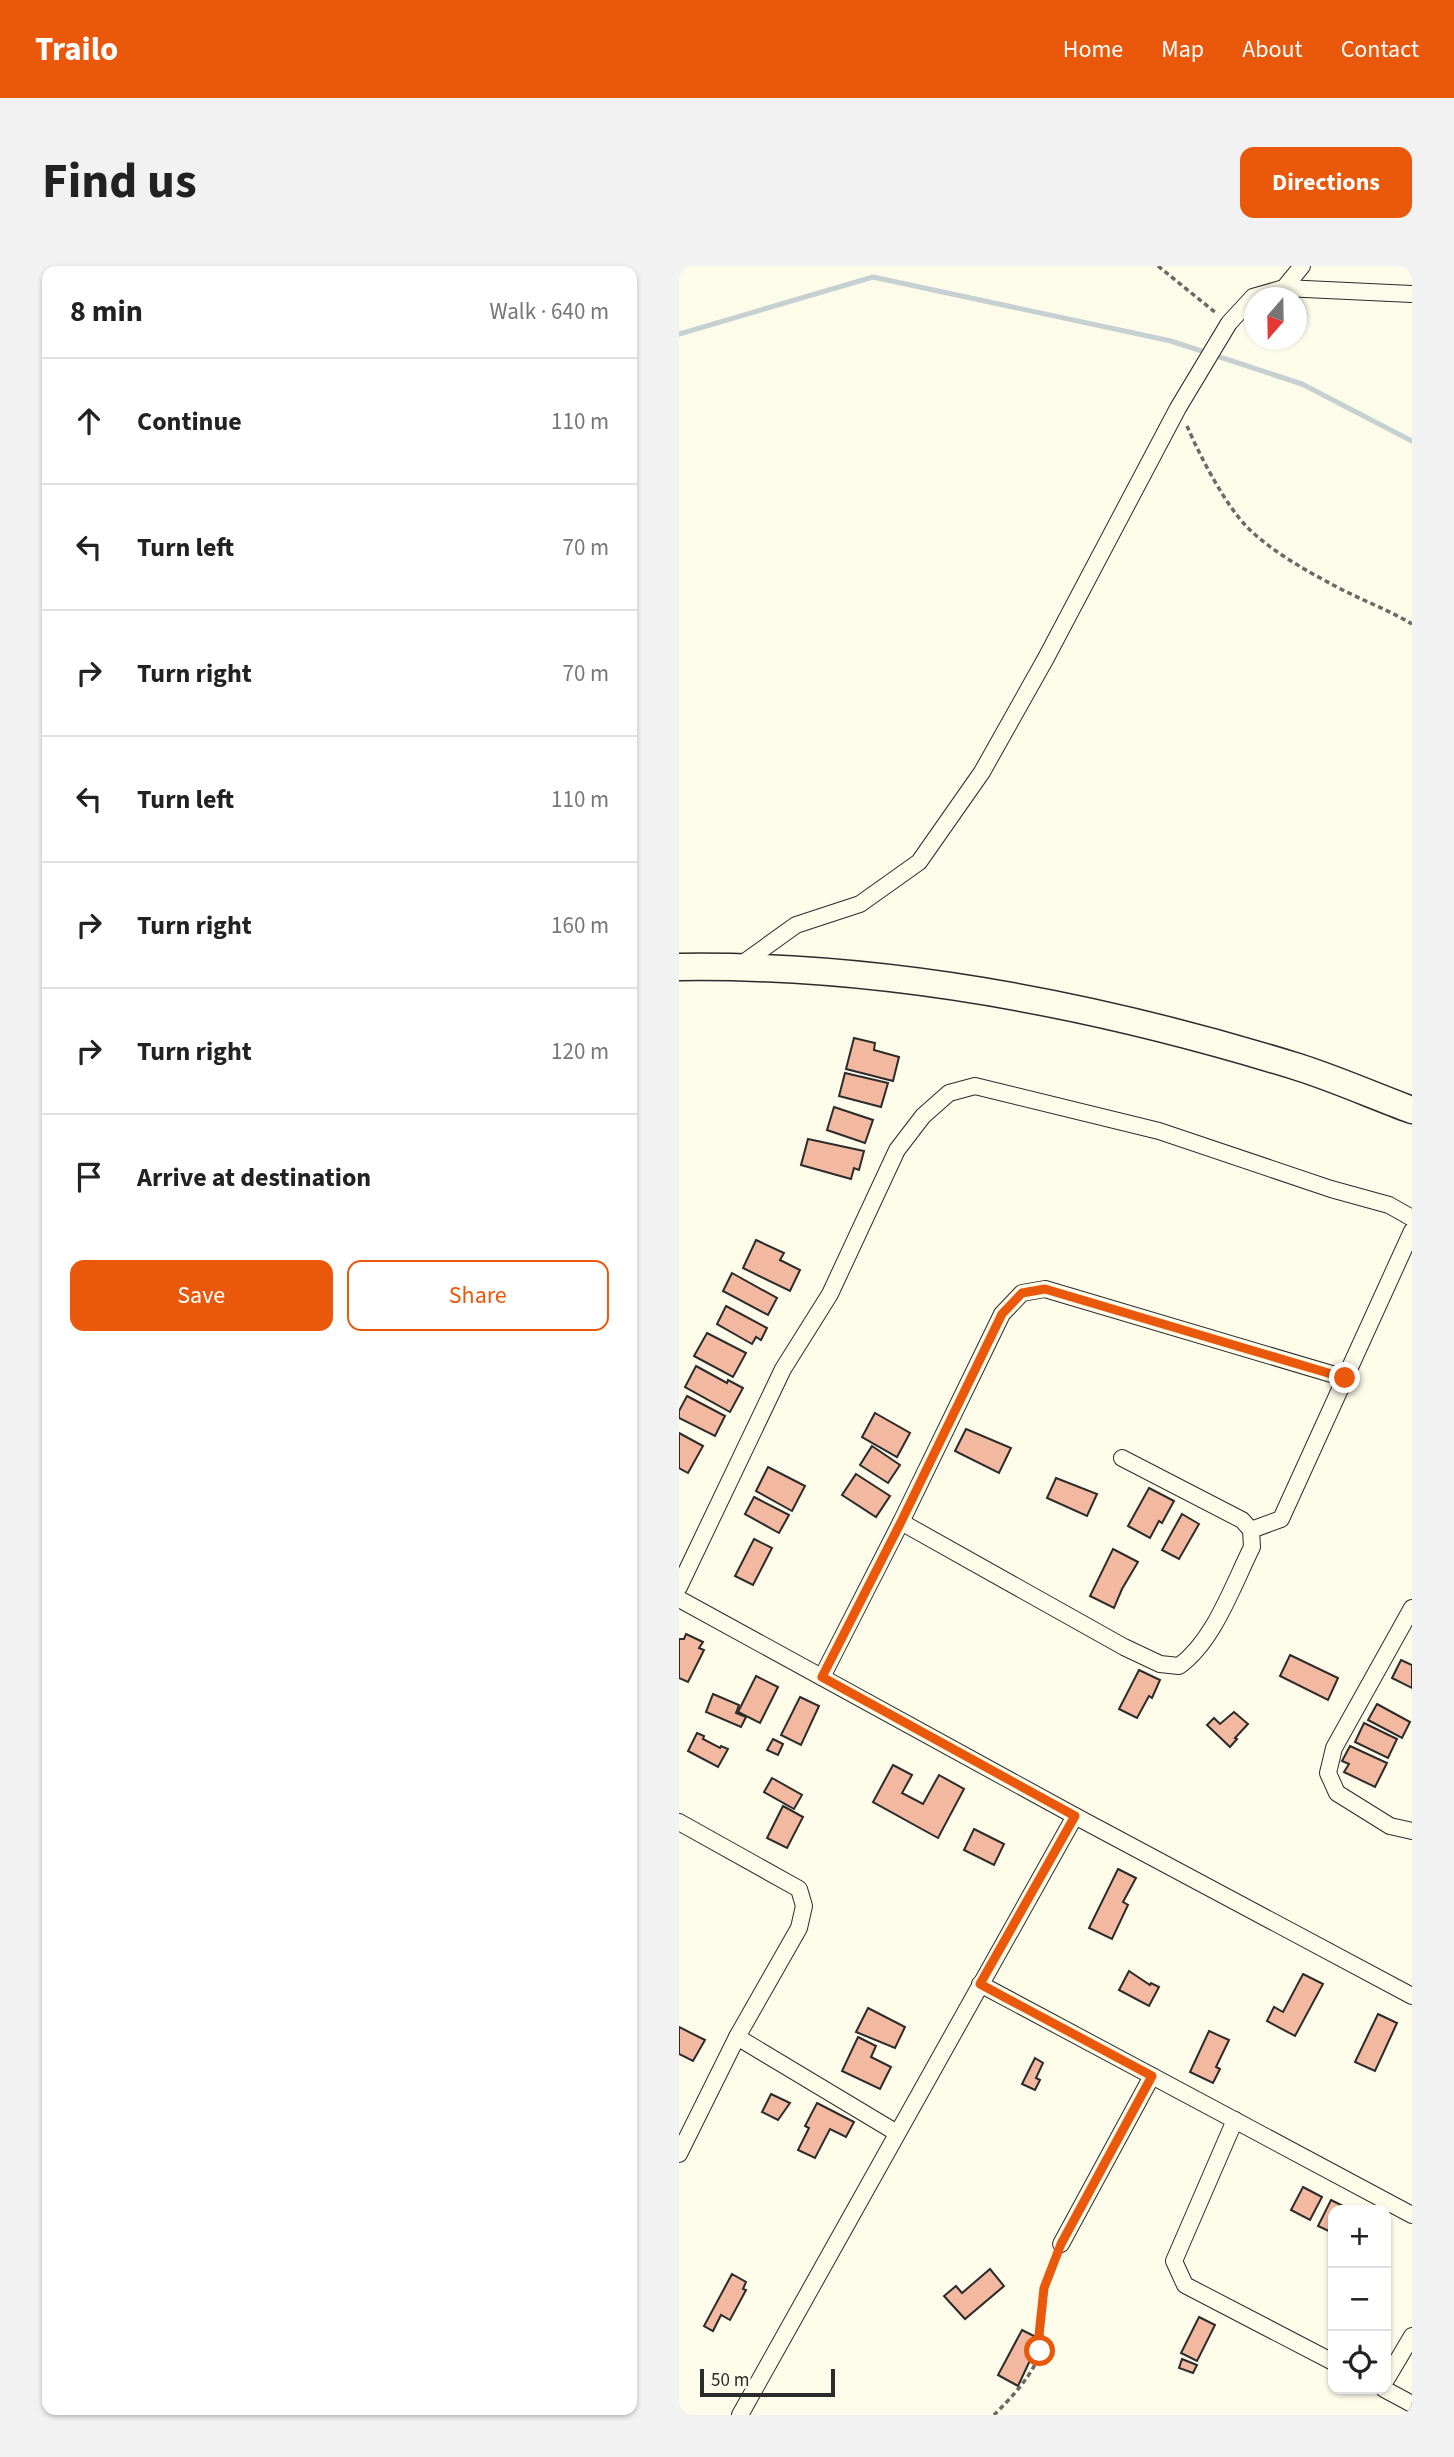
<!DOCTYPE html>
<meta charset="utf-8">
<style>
:root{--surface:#fff;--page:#f2f2f2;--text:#222;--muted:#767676;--line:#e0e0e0;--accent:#ea580c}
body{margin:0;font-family:"Source Sans 3",sans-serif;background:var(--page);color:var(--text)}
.controls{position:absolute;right:21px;bottom:21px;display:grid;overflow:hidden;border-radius:14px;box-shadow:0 2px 5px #0004}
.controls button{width:63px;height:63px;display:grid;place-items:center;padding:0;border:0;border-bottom:2px solid var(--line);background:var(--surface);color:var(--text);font:35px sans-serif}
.compass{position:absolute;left:565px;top:21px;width:63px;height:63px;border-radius:50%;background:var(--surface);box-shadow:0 2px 5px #0004;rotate:200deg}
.scale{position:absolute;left:21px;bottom:18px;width:135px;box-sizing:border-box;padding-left:7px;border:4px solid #2b2b2b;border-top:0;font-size:19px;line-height:24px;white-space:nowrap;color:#2b2b2b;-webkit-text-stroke:5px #fdfbea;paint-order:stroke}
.stop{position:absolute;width:21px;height:21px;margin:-16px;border:5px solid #ea580c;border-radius:50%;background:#fff}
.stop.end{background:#ea580c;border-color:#fff;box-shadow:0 2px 7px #0008}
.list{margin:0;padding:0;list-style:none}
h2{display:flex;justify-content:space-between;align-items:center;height:91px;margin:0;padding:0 28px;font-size:30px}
h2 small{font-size:23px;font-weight:400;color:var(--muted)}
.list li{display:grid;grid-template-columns:46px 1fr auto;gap:21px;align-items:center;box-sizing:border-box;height:126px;padding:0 28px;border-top:2px solid var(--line)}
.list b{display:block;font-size:26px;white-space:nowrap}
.list em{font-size:23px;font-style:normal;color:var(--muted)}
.actions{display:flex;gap:14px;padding:21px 28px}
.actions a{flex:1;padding:16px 0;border:2px solid var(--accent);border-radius:14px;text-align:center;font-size:24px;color:var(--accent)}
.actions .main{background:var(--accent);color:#fff}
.icon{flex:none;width:38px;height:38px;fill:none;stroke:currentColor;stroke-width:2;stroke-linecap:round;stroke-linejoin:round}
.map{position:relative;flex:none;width:733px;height:2149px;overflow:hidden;border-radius:14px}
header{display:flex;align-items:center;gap:42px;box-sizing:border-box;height:98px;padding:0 35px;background:var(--accent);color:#fff}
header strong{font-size:33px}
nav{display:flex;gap:38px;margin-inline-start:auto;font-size:24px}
.intro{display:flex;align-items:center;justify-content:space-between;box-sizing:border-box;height:168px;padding:0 42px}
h1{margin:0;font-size:49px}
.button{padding:18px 32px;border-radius:14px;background:var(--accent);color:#fff;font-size:24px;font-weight:700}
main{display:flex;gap:42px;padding:0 42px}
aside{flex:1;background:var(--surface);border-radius:14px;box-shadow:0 2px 5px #0004}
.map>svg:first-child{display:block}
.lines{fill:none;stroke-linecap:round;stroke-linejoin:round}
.stream{stroke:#c7d0d0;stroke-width:5}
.building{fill:#f2b8a0;stroke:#2b2b2b;stroke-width:2}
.street-casing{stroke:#2b2b2b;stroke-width:18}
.primary-casing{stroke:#2b2b2b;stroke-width:29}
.path{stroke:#6a6964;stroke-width:3.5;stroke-dasharray:5 3.5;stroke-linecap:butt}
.street{stroke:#fdfbea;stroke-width:16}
.primary{stroke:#fdfbea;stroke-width:26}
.route{stroke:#ea580c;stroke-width:9}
</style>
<header>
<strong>Trailo</strong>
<nav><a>Home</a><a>Map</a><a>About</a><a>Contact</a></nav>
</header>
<div class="intro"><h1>Find us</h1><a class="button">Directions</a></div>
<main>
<aside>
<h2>8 min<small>Walk · 640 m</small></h2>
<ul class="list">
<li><svg class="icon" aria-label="ahead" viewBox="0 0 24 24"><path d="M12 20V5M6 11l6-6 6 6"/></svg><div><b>Continue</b></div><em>110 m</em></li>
<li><svg class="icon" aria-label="left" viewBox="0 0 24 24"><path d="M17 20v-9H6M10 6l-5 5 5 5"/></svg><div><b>Turn left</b></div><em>70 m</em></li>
<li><svg class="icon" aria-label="right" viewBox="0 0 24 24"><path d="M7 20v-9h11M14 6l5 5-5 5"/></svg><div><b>Turn right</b></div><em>70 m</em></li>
<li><svg class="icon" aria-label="left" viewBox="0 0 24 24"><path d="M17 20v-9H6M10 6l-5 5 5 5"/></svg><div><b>Turn left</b></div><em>110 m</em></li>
<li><svg class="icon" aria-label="right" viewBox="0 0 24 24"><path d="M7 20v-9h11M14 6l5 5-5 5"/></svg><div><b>Turn right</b></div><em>160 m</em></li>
<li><svg class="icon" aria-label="right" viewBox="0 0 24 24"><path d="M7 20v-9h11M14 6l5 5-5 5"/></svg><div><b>Turn right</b></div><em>120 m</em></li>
<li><svg class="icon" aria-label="arrive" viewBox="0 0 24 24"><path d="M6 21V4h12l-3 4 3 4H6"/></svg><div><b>Arrive at destination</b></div></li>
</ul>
<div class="actions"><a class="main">Save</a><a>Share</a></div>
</aside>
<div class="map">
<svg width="733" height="2149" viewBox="0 0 733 2149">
<rect width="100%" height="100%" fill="#fdfbea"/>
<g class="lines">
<!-- stream -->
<path class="stream" d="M0 68 194 11 492 75 623 118 733 175"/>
</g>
<!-- building -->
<g class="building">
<path d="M175 772 196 777 195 784 220 791 214 815 167 803Z"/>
<path d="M166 807 209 817 202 841 160 830Z"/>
<path d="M155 841 194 854 186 877 148 864Z"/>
<path d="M129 873 185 885 180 904 175 902 172 913 122 899Z"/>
<path d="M77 974 105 987 101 994 121 1004 111 1025 64 1002Z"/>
<path d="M53 1007 98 1032 89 1049 44 1025Z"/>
<path d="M47 1040 88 1062 82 1074 77 1071 73 1078 38 1058Z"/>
<path d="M28 1067 67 1087 54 1111 15 1090Z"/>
<path d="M17 1100 48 1117 49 1114 64 1122 51 1146 6 1121Z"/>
<path d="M8 1130 46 1150 36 1170 0 1152V1145Z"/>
<path d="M196 1147 231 1167 218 1191 183 1171Z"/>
<path d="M287 1163 332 1182 320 1207 276 1185Z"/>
<path d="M0 1167 24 1180 9 1207 0 1202Z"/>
<path d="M193 1180 221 1199 209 1217 181 1199Z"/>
<path d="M89 1201 126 1220 113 1245 77 1225Z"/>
<path d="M177 1208 211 1230 197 1251 163 1229Z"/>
<path d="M377 1212 418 1228 408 1250 368 1232Z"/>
<path d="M470 1222 495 1235 483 1257 480 1255 471 1272 449 1260Z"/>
<path d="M75 1231 110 1249 100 1267 66 1248Z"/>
<path d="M503 1248 520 1258 500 1293 483 1284Z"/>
<path d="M75 1273 93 1282 74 1319 56 1310Z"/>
<path d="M434 1283 459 1296 443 1323 435 1342 411 1330Z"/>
<path d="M7 1368 24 1376 20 1382 25 1384 9 1416 0 1412V1373H5Z"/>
<path d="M611 1389 659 1412 649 1434 601 1410Z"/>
<path d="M722 1394 733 1399V1422L713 1412Z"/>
<path d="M460 1404 481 1414 473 1432 470 1430 458 1452 440 1443Z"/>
<path d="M77 1410 99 1421 81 1457 59 1446Z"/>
<path d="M34 1428 60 1439 57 1447 67 1451 62 1461 27 1446Z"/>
<path d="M121 1431 140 1440 122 1479 102 1469Z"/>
<path d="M698 1438 731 1456 723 1472 689 1454Z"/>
<path d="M555 1446 569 1458 556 1472 558 1473 551 1481 528 1459 535 1452 541 1458Z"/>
<path d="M685 1457 718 1473 709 1492 676 1476Z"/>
<path d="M18 1467 25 1470 24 1473 41 1482 42 1480 49 1483 39 1501 9 1485Z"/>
<path d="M94 1473 104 1478 99 1489 88 1484Z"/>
<path d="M671 1480 708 1497 696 1521 665 1506 670 1498 663 1495Z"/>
<path d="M214 1499 233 1509 223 1527 244 1538 260 1509 285 1523 259 1572 194 1536Z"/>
<path d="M93 1512 123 1529 115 1543 85 1526Z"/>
<path d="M104 1540 124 1551 108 1582 88 1572Z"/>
<path d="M295 1563 325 1578 315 1599 285 1584Z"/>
<path d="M439 1603 457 1612 444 1636 449 1639 433 1673 410 1662Z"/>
<path d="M450 1705 471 1719 472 1717 480 1721 470 1740 440 1724Z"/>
<path d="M624 1708 644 1718 616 1770 588 1755 595 1741 604 1746Z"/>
<path d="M189 1742 226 1761 216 1782 177 1766Z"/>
<path d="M699 1748 718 1757 696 1805 676 1796Z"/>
<path d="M0 1761 26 1774 14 1795 0 1788Z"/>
<path d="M530 1765 550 1774 537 1801 541 1803 534 1817 511 1806Z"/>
<path d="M179 1771 197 1780 192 1791 212 1801 201 1823 163 1805Z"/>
<path d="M356 1792 364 1797 357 1812 361 1814 356 1824 343 1818Z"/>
<path d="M92 1828 111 1837 99 1854 83 1846Z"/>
<path d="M138 1837 175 1856 167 1871 151 1863 136 1892 119 1884 130 1862 126 1860Z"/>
<path d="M624 1921 643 1931 631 1954 612 1944Z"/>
<path d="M652 1934 670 1943 654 1944V1967L639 1960Z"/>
<path d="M311 2003 325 2020 286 2053 265 2030 277 2020 283 2027Z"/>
<path d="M53 2008 67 2016 64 2023 67 2024 51 2054 42 2049 34 2065 25 2060Z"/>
<path d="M520 2051 536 2059 518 2095 502 2087Z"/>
<path d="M343 2064 361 2073 339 2120 319 2109Z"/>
<path d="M503 2093 518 2099 514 2107 500 2102Z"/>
</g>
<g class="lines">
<!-- street casing -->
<g class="street-casing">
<g id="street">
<path d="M605 22 733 28"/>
<path d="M60 700 117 659 181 638 240 596 303 506 367 392 499 142 550 57 574 31 605 22 623 0"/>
<path d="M222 1256 445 1381 481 1398 500 1400C535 1375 554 1319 573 1281L572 1264 563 1254 443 1192"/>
<path d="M572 1264 602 1253 733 965"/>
<path d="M0 1321 104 1103 151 1028 218 884 244 850 270 827 296 820 480 865 652 923 710 939 733 952"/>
<path d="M0 1333 396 1550 733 1730"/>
<path d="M733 1342 655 1482 649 1507 658 1527 711 1560 733 1565"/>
<path d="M143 1411 222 1256 323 1048 343 1027 366 1023 666 1112"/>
<path d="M0 1556 120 1623 125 1640 120 1662 58 1771 0 1888"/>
<path d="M301 1718 733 1949"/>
<path d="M58 1771 218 1867"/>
<path d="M556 1854 495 1995 506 2019 654 2096"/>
<path d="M382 1978 473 1810"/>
<path d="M707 2114 733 2070"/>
<path d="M705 2123 733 2138"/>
<path d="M61 2149 396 1550"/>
</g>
</g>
<!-- primary casing -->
<g class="primary-casing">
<path id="primary" d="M0 701C210 698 419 739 619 801 657 813 695 830 733 844"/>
</g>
<!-- path -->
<g class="path">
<path d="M479 0 537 47"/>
<path d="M508 160C521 190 545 237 568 261 592 285 626 304 656 320 682 334 708 343 733 358"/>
<path d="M315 2149C331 2133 371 2093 360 2069L365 2022 377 1991"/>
</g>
<!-- street -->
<use href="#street" class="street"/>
<!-- primary -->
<use href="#primary" class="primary"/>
</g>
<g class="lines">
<!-- route -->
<path class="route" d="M361 2085 363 2076 360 2069 365 2022 382 1978 473 1810 301 1718 396 1550 143 1411 222 1256 323 1048 343 1027 366 1023 666 1112"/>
</g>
</svg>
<div class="controls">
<button>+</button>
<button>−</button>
<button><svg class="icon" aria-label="locate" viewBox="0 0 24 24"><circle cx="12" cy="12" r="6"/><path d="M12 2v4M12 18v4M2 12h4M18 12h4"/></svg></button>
</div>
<svg class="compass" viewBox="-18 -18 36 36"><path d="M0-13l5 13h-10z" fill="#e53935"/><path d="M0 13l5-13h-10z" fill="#767676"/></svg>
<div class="scale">50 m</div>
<div class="stop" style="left:361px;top:2085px"></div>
<div class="stop end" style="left:666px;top:1112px"></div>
</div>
</main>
